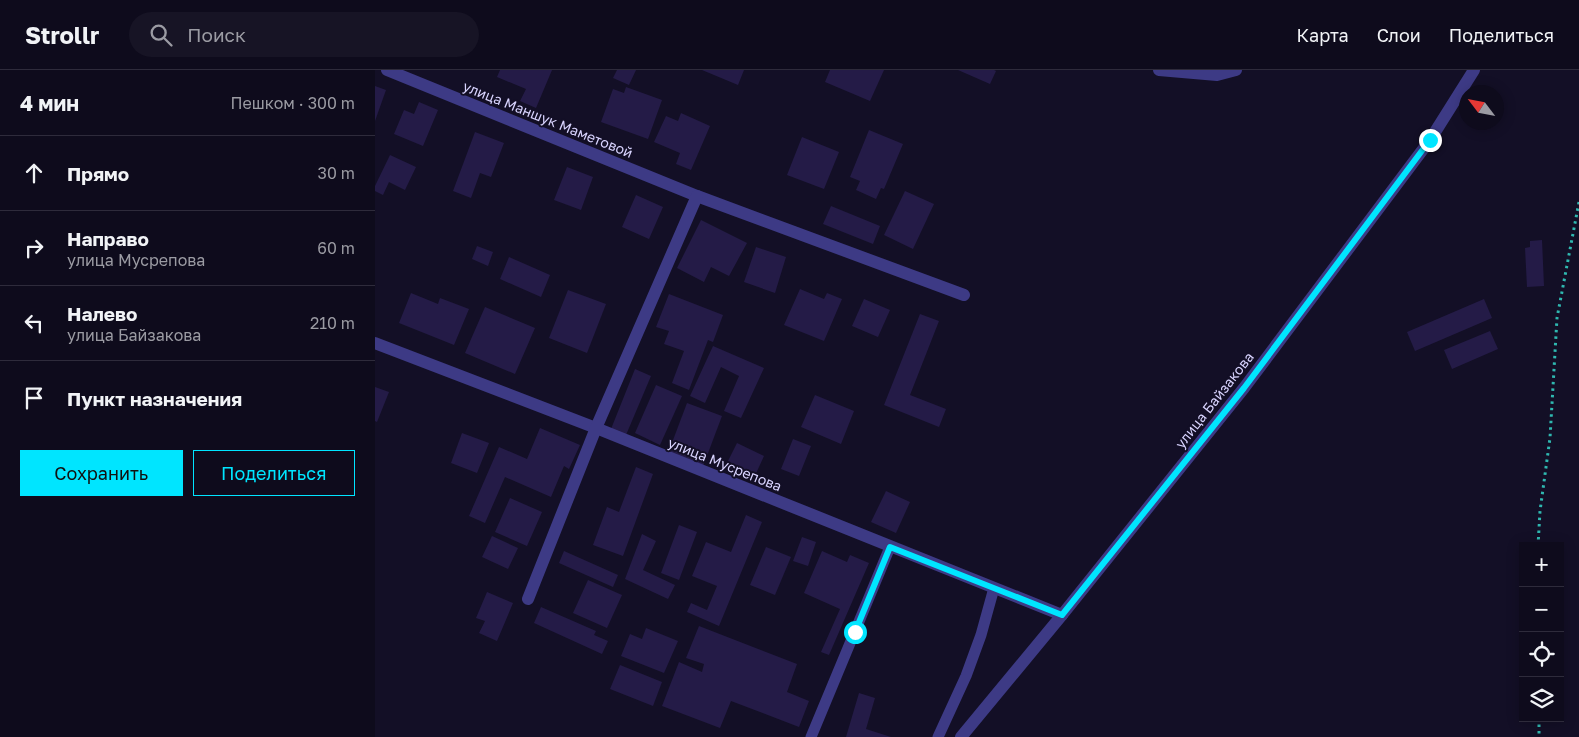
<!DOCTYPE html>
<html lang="ru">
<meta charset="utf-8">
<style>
:root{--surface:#0e0b1c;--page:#171425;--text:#f1f3f6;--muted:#9b9ba3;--line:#2e2b3b;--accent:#00e5ff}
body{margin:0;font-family:"Golos Text",sans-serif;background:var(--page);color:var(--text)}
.controls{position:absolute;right:15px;bottom:15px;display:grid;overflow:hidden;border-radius:0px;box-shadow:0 2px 12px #0003}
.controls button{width:45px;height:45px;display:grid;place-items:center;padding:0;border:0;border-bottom:1px solid var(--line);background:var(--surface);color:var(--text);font:25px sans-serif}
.compass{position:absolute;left:1084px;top:15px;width:45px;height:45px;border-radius:50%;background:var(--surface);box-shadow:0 2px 12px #0003;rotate:302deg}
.stop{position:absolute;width:15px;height:15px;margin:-11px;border:4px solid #00e5ff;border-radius:50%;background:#fff}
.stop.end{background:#00e5ff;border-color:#fff;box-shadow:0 1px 5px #0008}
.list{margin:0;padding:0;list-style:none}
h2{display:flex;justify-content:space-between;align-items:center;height:65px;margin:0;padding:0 20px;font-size:21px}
h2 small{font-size:16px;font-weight:400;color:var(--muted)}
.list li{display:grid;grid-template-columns:32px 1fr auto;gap:15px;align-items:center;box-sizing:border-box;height:75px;padding:0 20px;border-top:1px solid var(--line)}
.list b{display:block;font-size:19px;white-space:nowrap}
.list p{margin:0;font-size:16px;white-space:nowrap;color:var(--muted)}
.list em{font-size:16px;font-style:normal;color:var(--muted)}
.actions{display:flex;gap:10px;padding:15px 20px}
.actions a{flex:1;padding:11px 0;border:1px solid var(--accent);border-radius:0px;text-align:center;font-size:18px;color:var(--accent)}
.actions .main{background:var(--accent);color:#111}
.icon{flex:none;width:28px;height:28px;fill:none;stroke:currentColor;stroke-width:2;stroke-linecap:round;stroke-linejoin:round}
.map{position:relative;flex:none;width:1204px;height:667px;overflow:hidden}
header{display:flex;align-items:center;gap:30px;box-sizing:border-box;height:70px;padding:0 25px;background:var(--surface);border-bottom:1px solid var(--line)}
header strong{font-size:24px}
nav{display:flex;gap:28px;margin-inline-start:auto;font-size:18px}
.search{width:350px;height:45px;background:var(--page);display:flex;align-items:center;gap:12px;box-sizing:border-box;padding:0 18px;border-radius:28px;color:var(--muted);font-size:19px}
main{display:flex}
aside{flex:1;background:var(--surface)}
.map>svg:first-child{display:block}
.building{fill:#241b47}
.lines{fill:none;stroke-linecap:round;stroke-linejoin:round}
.path{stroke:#2fb8b0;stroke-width:3;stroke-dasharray:2.5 4;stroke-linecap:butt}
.lane{stroke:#3d3a85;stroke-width:11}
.street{stroke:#3d3a85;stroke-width:12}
.route{stroke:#00e5ff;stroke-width:6}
.labels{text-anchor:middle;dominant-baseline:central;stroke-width:4;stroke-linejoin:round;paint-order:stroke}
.street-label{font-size:14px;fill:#d9d4ff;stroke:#130f26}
</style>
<header>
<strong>Strollr</strong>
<div class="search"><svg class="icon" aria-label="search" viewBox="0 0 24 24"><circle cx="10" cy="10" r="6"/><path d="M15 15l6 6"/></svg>Поиск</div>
<nav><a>Карта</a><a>Слои</a><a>Поделиться</a></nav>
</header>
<main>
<aside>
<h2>4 мин<small>Пешком · 300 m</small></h2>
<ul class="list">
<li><svg class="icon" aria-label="ahead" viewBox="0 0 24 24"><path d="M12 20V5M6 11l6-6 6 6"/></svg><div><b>Прямо</b></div><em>30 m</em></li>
<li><svg class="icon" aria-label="right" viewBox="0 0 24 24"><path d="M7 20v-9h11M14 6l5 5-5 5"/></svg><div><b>Направо</b><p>улица Мусрепова</p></div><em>60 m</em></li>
<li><svg class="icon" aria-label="left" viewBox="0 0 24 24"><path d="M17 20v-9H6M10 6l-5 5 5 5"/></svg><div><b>Налево</b><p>улица Байзакова</p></div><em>210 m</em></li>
<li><svg class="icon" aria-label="arrive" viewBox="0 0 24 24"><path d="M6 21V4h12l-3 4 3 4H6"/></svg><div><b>Пункт назначения</b></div></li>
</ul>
<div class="actions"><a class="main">Сохранить</a><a>Поделиться</a></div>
</aside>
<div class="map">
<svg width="1204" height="667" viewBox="0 0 1204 667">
<rect width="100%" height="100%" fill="#130f26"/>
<!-- building -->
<g class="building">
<path d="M125 0H177L161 38 145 31 151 19 122 7Z"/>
<path d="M242 0H261L254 15 238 8Z"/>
<path d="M327 0H369L363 15Z"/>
<path d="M455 0H509L495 31 450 12Z"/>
<path d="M583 0H619L621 1 615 14Z"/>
<path d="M0 16 11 20 0 51Z"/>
<path d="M251 17 287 30 273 69 226 52 238 19 249 23Z"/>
<path d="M44 32 63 40 48 76 19 64 29 40 39 44Z"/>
<path d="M306 43 335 56 316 100 301 94 305 83 279 72 291 46 303 51Z"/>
<path d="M494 60 528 74 509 119 506 118 501 129 481 120 485 111 475 107Z"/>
<path d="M100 62 129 73 116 107 105 103 96 128 78 121Z"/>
<path d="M427 67 464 82 449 119 412 105Z"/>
<path d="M15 85 41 97 30 120 14 112 8 125 0 121V116Z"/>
<path d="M192 97 218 107 206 140 179 130Z"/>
<path d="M530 121 559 134 538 179 509 165Z"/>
<path d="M261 125 288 137 274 169 247 157Z"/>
<path d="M456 136 505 156 498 174 448 154Z"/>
<path d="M326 150 372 173 354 206 336 197 329 212 302 198Z"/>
<path d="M1167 170 1169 216 1152 217 1150 178 1155 177V171Z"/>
<path d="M102 176 118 182 113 196 97 189Z"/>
<path d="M381 177 411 187 400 223 369 212Z"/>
<path d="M134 187 175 205 166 227 125 209Z"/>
<path d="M425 219 449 229 452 223 467 229 449 271 409 255Z"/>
<path d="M193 220 231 234 212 283 174 268Z"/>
<path d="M36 223 63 234 65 228 94 239 79 275 24 253Z"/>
<path d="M294 224 348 245 338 272 333 270 314 320 297 313 309 281 289 274 294 261 281 257Z"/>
<path d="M489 229 515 240 503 267 477 256Z"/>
<path d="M1109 229 1117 248 1040 281 1032 262Z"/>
<path d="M110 237 160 258 140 304 90 283Z"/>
<path d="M545 244 564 251 535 325 571 339 564 357 509 335Z"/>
<path d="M1115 261 1123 279 1077 299 1069 280Z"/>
<path d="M338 276 389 298 366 348 349 341 364 306 346 297 330 333 315 326Z"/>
<path d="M260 299 276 306 251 365 236 359Z"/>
<path d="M281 315 307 326 285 375 260 363Z"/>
<path d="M0 317 14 322 2 352 0 351Z"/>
<path d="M440 325 479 341 466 374 426 357Z"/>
<path d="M312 333 347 346 327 399 292 386Z"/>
<path d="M165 358 205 375 194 399 189 396 176 427 130 407 110 453 94 446 124 377 152 389Z"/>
<path d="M87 363 114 373 102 403 76 393Z"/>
<path d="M418 369 436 376 424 406 406 399Z"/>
<path d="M362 373 389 386 378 410 350 397Z"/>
<path d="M261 397 278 404 248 486 218 475 232 437 244 442Z"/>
<path d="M511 421 535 432 521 463 496 452Z"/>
<path d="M135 428 167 442 152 476 120 462Z"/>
<path d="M371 445 387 452 344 556 312 542 316 533 332 540 342 516 317 506 331 472 356 482Z"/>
<path d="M304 455 322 462 304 510 286 503Z"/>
<path d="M267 464 281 471 268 500 300 515 293 529 250 509Z"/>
<path d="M117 466 143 478 133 499 107 487Z"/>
<path d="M427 467 441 472 433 496 418 491Z"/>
<path d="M391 477 416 487 400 525 375 515Z"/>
<path d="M189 481 243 505 238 517 184 493Z"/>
<path d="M447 481 472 492 475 485 494 493 454 585 446 582 465 539 429 523Z"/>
<path d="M213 510 247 525 232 558 198 543Z"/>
<path d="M112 522 138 533 122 571 104 563 110 551 101 548Z"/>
<path d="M166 537 221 561 219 565 233 571 227 584 159 553Z"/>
<path d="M324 556 422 594 412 622 434 631 424 657 356 631 345 658 287 636 304 592 327 602 329 594 311 588Z"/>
<path d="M271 558 303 571 289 603 246 586 255 564 267 569Z"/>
<path d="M245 595 287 612 278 636 235 619Z"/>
<path d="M484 623 500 628 491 659 516 667H471Z"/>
</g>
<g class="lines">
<!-- path -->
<g class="path">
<path d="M1163 476 1165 441 1175 368 1182 248 1204 132"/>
<path d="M1164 648V667"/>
</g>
<!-- lane -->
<g class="lane">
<path d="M436 667 515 477"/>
<path d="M563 667 591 606 606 565 619 518"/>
</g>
<!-- street -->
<g class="street">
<path d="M12 0 322 126 589 225"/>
<path d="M784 0 842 5 861 0"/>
<path d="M0 273 221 358 687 545"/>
<path d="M153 529 221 358 322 126"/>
<path d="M586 667 687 545 869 318 1055 70 1099 0"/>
</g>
</g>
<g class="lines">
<!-- route -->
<path class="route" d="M480 562 515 477 687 545 869 318 1055 70"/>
</g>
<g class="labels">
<!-- street labels -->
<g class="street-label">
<text transform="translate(173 49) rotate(22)">улица Маншук Маметовой</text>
<text transform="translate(839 330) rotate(-52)">улица Байзакова</text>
<text transform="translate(350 394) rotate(22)">улица Мусрепова</text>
</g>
</g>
</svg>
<div class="controls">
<button>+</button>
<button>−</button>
<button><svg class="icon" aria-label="locate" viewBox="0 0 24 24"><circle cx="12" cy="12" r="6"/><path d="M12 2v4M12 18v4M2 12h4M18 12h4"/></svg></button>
<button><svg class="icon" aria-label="layers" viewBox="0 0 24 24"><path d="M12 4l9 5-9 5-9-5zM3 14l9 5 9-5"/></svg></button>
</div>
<svg class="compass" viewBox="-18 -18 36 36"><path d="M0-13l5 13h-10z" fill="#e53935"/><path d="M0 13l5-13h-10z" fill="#9b9ba3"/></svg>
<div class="stop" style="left:480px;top:562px"></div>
<div class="stop end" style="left:1055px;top:70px"></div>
</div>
</main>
